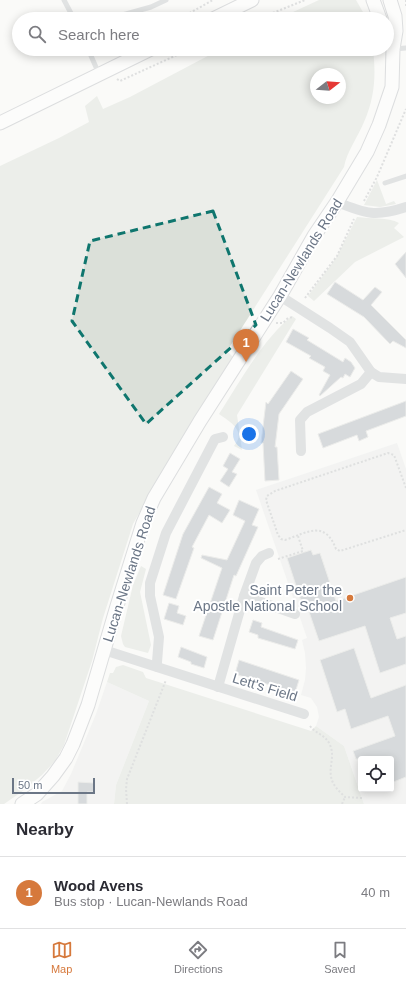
<!DOCTYPE html>
<meta charset="utf-8">
<style>
:root{--surface:#fff;--page:#f7f7f7;--text:#2b2b33;--muted:#7c7c81;--line:#e1e1e2;--accent:#d6793c}
body{margin:0;font-family:Arial,sans-serif;background:var(--page);color:var(--text)}
.controls{position:absolute;right:12px;bottom:12px;display:grid;overflow:hidden;border-radius:4px;box-shadow:0 2px 10px #0003}
.controls button{width:36px;height:36px;display:grid;place-items:center;padding:0;border:0;border-bottom:1px solid var(--line);background:var(--surface);color:var(--text);font:20px sans-serif}
.compass{position:absolute;left:310px;top:68px;width:36px;height:36px;border-radius:50%;background:var(--surface);box-shadow:0 2px 10px #0003;rotate:73deg}
.scale{position:absolute;left:12px;bottom:10px;width:83px;box-sizing:border-box;padding-left:4px;border:2px solid #6b7686;border-top:0;font-size:11px;line-height:14px;white-space:nowrap;color:#6b7686;-webkit-text-stroke:3px #fff;paint-order:stroke}
.you{position:absolute;left:249px;top:434px;width:14px;height:14px;margin:-10px;border:3px solid #fff;border-radius:50%;background:#1a73e8;box-shadow:0 0 0 6px #1a73e833}
.badge{display:grid;place-items:center;width:26px;height:26px;border-radius:50%;background:var(--accent);color:#fff;font-size:13px;font-weight:700}
.pin{position:absolute;translate:-50% -33px;filter:drop-shadow(0 1px 2px #0008)}
.pin::after{content:'';position:absolute;top:21px;width:14px;height:12px;background:inherit;clip-path:polygon(0 0,100% 0,50% 100%)}
.list{margin:0;padding:0;list-style:none}
h2{display:flex;justify-content:space-between;align-items:center;height:52px;margin:0;padding:0 16px;font-size:17px}
h2 small{font-size:13px;font-weight:400;color:var(--muted)}
.list li{display:grid;grid-template-columns:26px 1fr auto;gap:12px;align-items:center;box-sizing:border-box;height:72px;padding:0 16px;border-top:1px solid var(--line)}
.list b{display:block;font-size:15px;white-space:nowrap}
.list p{margin:0;font-size:13px;white-space:nowrap;color:var(--muted)}
.list em{font-size:13px;font-style:normal;color:var(--muted)}
.icon{flex:none;width:22px;height:22px;fill:none;stroke:currentColor;stroke-width:2;stroke-linecap:round;stroke-linejoin:round}
.map{position:relative;flex:none;width:406px;height:804px;overflow:hidden}
.search{position:absolute;background:var(--surface);box-shadow:0 2px 10px #0003;left:12px;right:12px;top:12px;height:44px;display:flex;align-items:center;gap:10px;box-sizing:border-box;padding:0 14px;border-radius:22px;color:var(--muted);font-size:15px}
.sheet{height:124px;background:var(--surface)}
nav{display:flex;justify-content:space-around;align-items:center;box-sizing:border-box;height:56px;border-top:1px solid var(--line);background:var(--surface);font-size:11px;color:var(--muted)}
nav a{display:grid;justify-items:center;gap:2px}
nav .on{color:var(--accent)}
.map>svg:first-child{display:block}
.built{fill:#eaeceb;fill-rule:evenodd}
.green{fill:#dbe0d9;fill-rule:evenodd}
.building{fill:#adb3ba;stroke:#dbdcda}
.lines{fill:none;stroke-linecap:round;stroke-linejoin:round}
.secondary-casing{stroke:#b9bcc1;stroke-width:15}
.path{stroke:#bec0c3;stroke-width:2;stroke-dasharray:2 2;stroke-linecap:butt}
.lane{stroke:#c4c7cb;stroke-width:5}
.street{stroke:#c4c7cb;stroke-width:10}
.secondary{stroke:#fff;stroke-width:13}
.marked{fill:none;stroke:#0f766e;stroke-width:3;stroke-dasharray:8 5;stroke-linejoin:round}
.poi-dot{fill:#d6793c;stroke:#fff;stroke-width:1.5}
.labels{text-anchor:middle;dominant-baseline:central;stroke-width:4;stroke-linejoin:round;paint-order:stroke}
.street-label{font-size:14px;fill:#6b7686;stroke:#fff}
.poi-label{font-size:14px;fill:#6b7686;stroke:#fff;text-anchor:end}
</style>
<div class="map">
<svg width="406" height="804" viewBox="0 0 406 804">
<rect width="100%" height="100%" fill="#fafaf8"/>
<!-- built -->
<g class="built">
<path d="M397 443 406 469V804H364L344 746 316 726 319 717 317 707 311 698 301 695 305 680 306 668 305 653 302 640 307 638 256 490ZM361 759H391V789H361Z"/>
<path d="M107 682 149 701 116 785 114 804H41L42 802 62 791 71 774 96 714Z"/>
</g>
<!-- green -->
<g class="green">
<path d="M319 0H356L364 14 365 19H278Z"/>
<path d="M221 49H373C376 75 375 97 364 122 358 137 347 151 344 167L227 351 233 357 186 431 133 524 103 618 92 661 64 745 55 761 42 775 20 793 4 804H0V166L59 138 89 122 85 106 97 96 103 109 130 97ZM316 74H340V98H316Z"/>
<path d="M377 180 386 204 394 201 396 204 380 207 364 205Z"/>
<path d="M357 217C370 219 388 217 399 223L394 228 404 237 355 262 314 301 308 296 336 258Z"/>
<path d="M292 316 296 319 237 415 242 450 234 446C247 431 230 422 219 414 239 383 263 339 292 316Z"/>
<path d="M141 566 146 569 140 592 151 645 148 653 125 647 123 644 121 636 133 585Z"/>
<path d="M123 665 143 672 146 678 311 731 316 726 344 746 364 804H114L116 785 149 701 107 682 110 673H113L116 667Z"/>
</g>
<!-- building -->
<g class="building">
<path d="M406 252V278L395 264Z"/>
<path d="M335 282 363 300 375 287 382 292 371 305 406 340V348L393 341 390 344 364 317 327 294Z"/>
<path d="M293 329 309 338 307 340 343 362 345 358 351 362 355 368 350 377 345 374 343 378 341 377 320 396 319 395 330 375 323 371 325 367 309 358 311 356 286 342Z"/>
<path d="M291 371 303 379 279 414 275 447H277L279 480 265 481 263 443H261L266 402 268 404Z"/>
<path d="M406 401V416L366 431 368 437 359 441 357 435 323 448 318 434Z"/>
<path d="M230 453 240 459 232 472 237 474 229 487 220 481 228 469 223 466Z"/>
<path d="M209 487 222 494 217 503 230 510 222 523 209 515 192 547 194 548 176 599 163 595 183 534Z"/>
<path d="M239 500 259 509 252 525 258 527 236 576 234 575 213 640 199 636 222 568 201 558 202 555 227 560 245 521 233 515Z"/>
<path d="M311 550 313 555 320 553 336 601 406 577V613L390 618 397 639 406 636V664L380 673 365 626 319 641 305 600 301 601 287 558Z"/>
<path d="M169 603 179 606 177 613 186 616 183 625 164 619Z"/>
<path d="M253 620 262 623 261 627 298 640 295 649 258 638V635L249 632Z"/>
<path d="M181 647 207 657 204 668 191 664V662L178 657Z"/>
<path d="M354 648 371 698 406 685V777L391 783V759H356L353 751 395 736 388 716 351 729 345 709 337 712 320 660Z"/>
<path d="M239 660 299 680 295 693 235 674Z"/>
<path d="M78 782 94 783V792H87V804H78Z"/>
</g>
<g class="lines">
<!-- secondary casing -->
<g class="secondary-casing">
<g id="secondary">
<path d="M373 0 380 19"/>
<path d="M213 19 252 0"/>
<path d="M0 123 151 49"/>
<path d="M22 804 37 794 53 776 66 758 73 744 88 705 117 606 143 523 154 498 200 421 280 296 314 236 337 202 367 152 379 125 392 87 393 49 396 31 395 16 390 0"/>
</g>
</g>
<!-- path -->
<g class="path">
<path d="M406 0V6"/>
<path d="M179 19 213 0"/>
<path d="M258 19 305 0"/>
<path d="M117 79 120 81 190 49"/>
<path d="M364 201 377 177 406 109"/>
<path d="M305 298 337 256 354 219"/>
<path d="M276 323H283L288 318 293 317"/>
<path d="M406 488 394 455 388 453 275 491 267 496 266 500 278 535 281 539 285 540C308 532 325 520 336 549L340 551 406 530"/>
<path d="M298 536 303 551"/>
<path d="M278 559 303 551 304 553"/>
<path d="M310 726C316 734 326 735 330 745 335 756 329 766 331 776 332 785 339 791 345 797L362 798"/>
<path d="M127 804 126 789 127 779 166 680"/>
<path d="M342 804 345 797"/>
</g>
<!-- lane -->
<g class="lane">
<path d="M64 0 74 19"/>
<path d="M108 19 151 7 166 0"/>
<path d="M88 49 99 74"/>
<path d="M394 49 406 48"/>
<path d="M385 183 406 176"/>
</g>
<!-- street -->
<g class="street">
<path d="M337 202C366 214 376 217 406 207"/>
<path d="M280 296 330 328 350 342 371 372 379 377 406 379"/>
<path d="M301 451 300 420 307 412 361 384 371 372"/>
<path d="M244 596 295 614"/>
<path d="M104 650 304 714"/>
<path d="M157 667V662L159 637 150 596V583L166 533 215 439 223 437"/>
<path d="M218 687 244 596 256 563 262 556 269 553"/>
</g>
<!-- secondary -->
<use href="#secondary" class="secondary"/>
</g>
<!-- marked area -->
<path d="M0 0H406V804H0ZM213 211 256 325 146 424 72 321 90 241Z" fill="#fafaf8" fill-opacity=".55" fill-rule="evenodd"/>
<path class="marked" d="M213 211 256 325 146 424 72 321 90 241Z"/>
<!-- markers -->
<circle class="poi-dot" cx="350" cy="598" r="4"/>
<g class="labels">
<!-- street labels -->
<g class="street-label">
<text transform="translate(301 260) rotate(-58)">Lucan-Newlands Road</text>
<text transform="translate(129 574) rotate(-72)">Lucan-Newlands Road</text>
<text transform="translate(265 687) rotate(17)">Lett's Field</text>
</g>
<!-- poi labels -->
<g class="poi-label">
<text x="342" y="590">Saint Peter the<tspan x="342" dy="16">Apostle National School</tspan></text>
</g>
</g>
</svg>
<div class="controls">
<button><svg class="icon" aria-label="locate" viewBox="0 0 24 24"><circle cx="12" cy="12" r="6"/><path d="M12 2v4M12 18v4M2 12h4M18 12h4"/></svg></button>
</div>
<svg class="compass" viewBox="-18 -18 36 36"><path d="M0-13l5 13h-10z" fill="#e53935"/><path d="M0 13l5-13h-10z" fill="#7c7c81"/></svg>
<div class="scale">50 m</div>
<div class="you"></div>
<div class="pin badge" style="left:246px;top:362px">1</div>
<div class="search"><svg class="icon" aria-label="search" viewBox="0 0 24 24"><circle cx="10" cy="10" r="6"/><path d="M15 15l6 6"/></svg>Search here</div>
</div>
<section class="sheet">
<h2>Nearby<small></small></h2>
<ul class="list">
<li><span class="badge">1</span><div><b>Wood Avens</b><p>Bus stop · Lucan-Newlands Road</p></div><em>40 m</em></li>
</ul>
</section>
<nav>
<a class="on"><svg class="icon" aria-label="map" viewBox="0 0 24 24"><path d="M3 6l6-2 6 2 6-2v14l-6 2-6-2-6 2zM9 4v14M15 6v14"/></svg>Map</a>
<a><svg class="icon" aria-label="directions" viewBox="0 0 24 24"><path d="M12 3l9 9-9 9-9-9zM9 14v-3h6M13 9l2 2-2 2"/></svg>Directions</a>
<a><svg class="icon" aria-label="saved" viewBox="0 0 24 24"><path d="M7 4h10v16l-5-4-5 4z"/></svg>Saved</a>
</nav>
